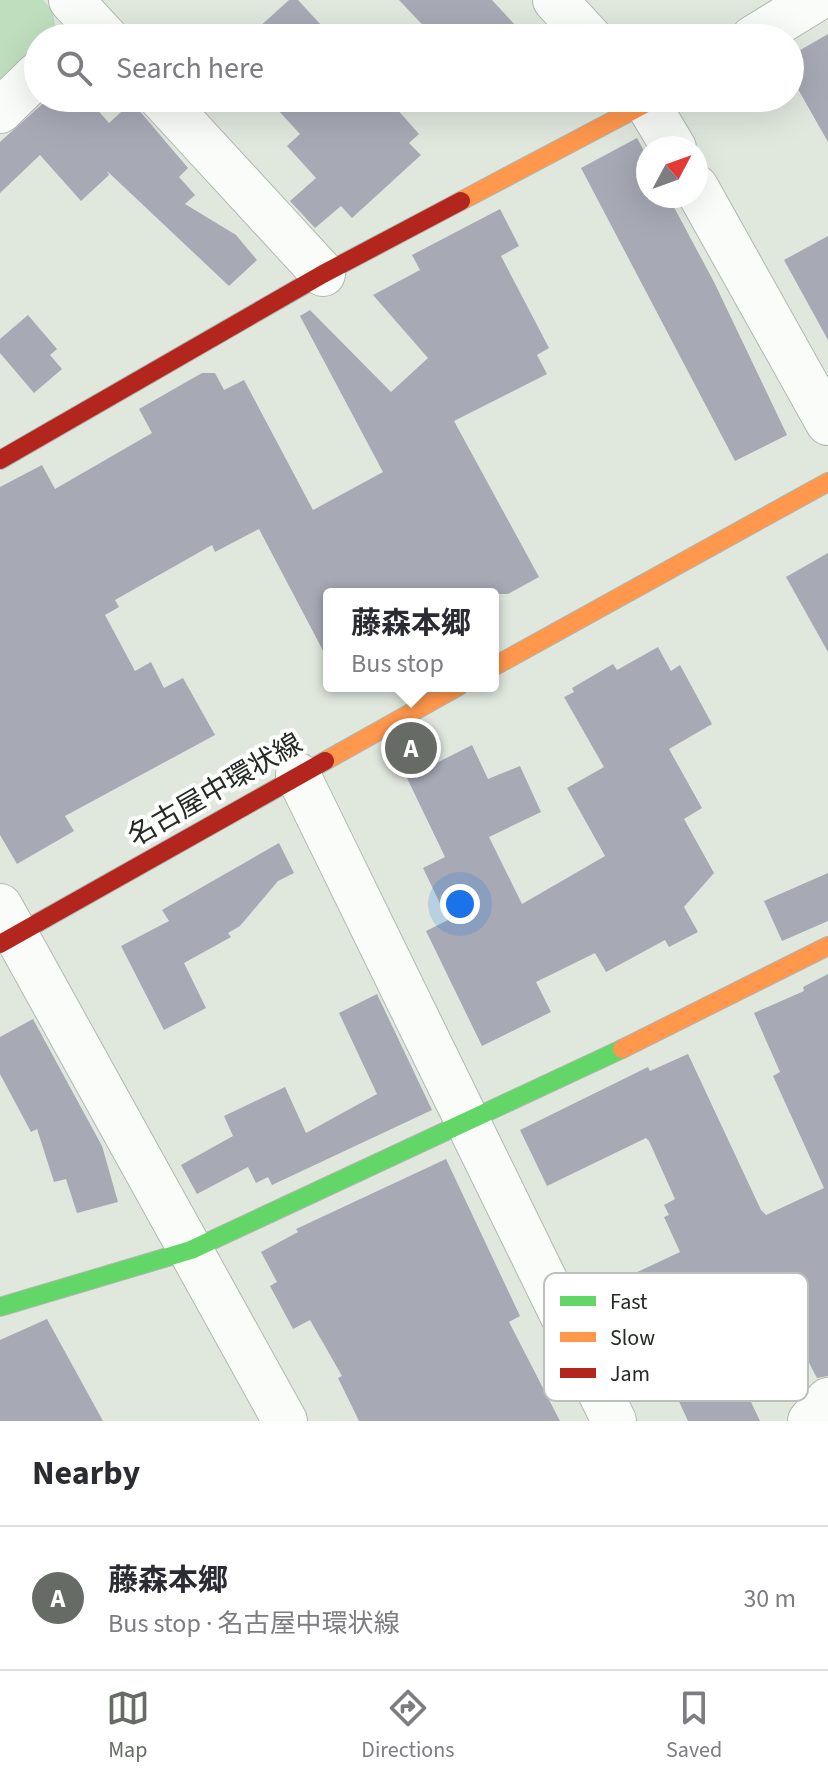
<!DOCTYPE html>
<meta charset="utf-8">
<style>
:root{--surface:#fff;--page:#f7f7f7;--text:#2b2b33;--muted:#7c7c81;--line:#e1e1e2;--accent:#666c65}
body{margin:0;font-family:"Source Sans 3","Noto Sans JP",sans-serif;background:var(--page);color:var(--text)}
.compass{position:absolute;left:636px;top:136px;width:72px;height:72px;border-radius:50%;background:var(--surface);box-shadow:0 8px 32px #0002;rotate:49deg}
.you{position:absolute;left:460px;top:904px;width:28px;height:28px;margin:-20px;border:6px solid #fff;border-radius:50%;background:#1a73e8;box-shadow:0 0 0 12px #1a73e833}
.badge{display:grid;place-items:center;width:52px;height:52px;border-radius:50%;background:var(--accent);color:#fff;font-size:26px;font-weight:700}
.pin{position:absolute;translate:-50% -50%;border:4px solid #fff;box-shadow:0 2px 8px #0006}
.popup{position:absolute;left:323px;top:588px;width:176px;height:104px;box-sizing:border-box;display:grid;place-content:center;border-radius:8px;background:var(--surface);filter:drop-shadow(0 2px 6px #0005);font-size:26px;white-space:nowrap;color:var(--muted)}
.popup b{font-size:30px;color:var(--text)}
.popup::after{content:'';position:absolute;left:50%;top:100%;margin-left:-16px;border:16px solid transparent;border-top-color:var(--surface)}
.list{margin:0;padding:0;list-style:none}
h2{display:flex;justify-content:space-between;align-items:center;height:104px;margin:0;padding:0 32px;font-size:34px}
h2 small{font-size:26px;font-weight:400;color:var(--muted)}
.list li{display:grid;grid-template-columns:52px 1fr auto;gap:24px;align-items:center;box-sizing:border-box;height:144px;padding:0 32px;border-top:2px solid var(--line)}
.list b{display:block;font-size:30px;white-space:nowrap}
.list p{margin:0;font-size:26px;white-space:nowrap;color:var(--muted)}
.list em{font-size:26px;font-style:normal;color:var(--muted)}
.icon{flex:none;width:44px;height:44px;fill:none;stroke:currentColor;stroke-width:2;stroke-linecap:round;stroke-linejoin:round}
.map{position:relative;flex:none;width:828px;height:1421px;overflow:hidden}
.search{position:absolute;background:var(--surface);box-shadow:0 8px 32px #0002;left:24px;right:24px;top:24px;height:88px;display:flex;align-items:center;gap:20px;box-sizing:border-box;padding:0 28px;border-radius:44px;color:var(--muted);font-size:30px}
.sheet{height:248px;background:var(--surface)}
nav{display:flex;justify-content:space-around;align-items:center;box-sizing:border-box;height:112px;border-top:2px solid var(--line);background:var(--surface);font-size:22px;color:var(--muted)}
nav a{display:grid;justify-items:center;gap:4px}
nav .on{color:var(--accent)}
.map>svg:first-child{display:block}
.green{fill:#bedfbd}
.building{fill:#a7a9b5}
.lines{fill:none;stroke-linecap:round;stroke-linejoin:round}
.street-casing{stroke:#b1b7b0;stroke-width:46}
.fast-casing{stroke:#b1b7b0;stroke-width:20}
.slow-casing{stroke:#b1b7b0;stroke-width:20}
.jam-casing{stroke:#b1b7b0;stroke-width:20}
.street{stroke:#fafcfa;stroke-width:44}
.fast{stroke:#63d668;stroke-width:18}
.slow{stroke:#ff974d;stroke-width:18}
.jam{stroke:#b3261e;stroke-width:18}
.labels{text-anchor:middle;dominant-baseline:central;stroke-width:8;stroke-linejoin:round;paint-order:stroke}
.street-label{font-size:28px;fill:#242a24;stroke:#fff}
.key{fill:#fff;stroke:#bdbfbd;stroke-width:2}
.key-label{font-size:22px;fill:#242a24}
</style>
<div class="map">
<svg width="828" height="1421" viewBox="0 0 828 1421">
<rect width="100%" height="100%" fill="#e0e8de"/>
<!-- green -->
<path class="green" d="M0 0H43L53 11 55 26 38 38V43L0 80Z"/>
<!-- building -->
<g class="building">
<path d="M289 0H298L333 38H247Z"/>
<path d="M399 0H492L527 38H435Z"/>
<path d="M828 34V142L790 75V56Z"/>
<path d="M49 98H87L109 123 132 102 188 168 179 177 195 195 185 204 236 235 257 260 229 286 107 171 109 175 81 201 40 155 0 193V142Z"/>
<path d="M267 98H387L419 134 409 143 421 155 352 218 341 206 315 228 290 201 316 178 287 146 300 134Z"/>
<path d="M637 138 648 158V196H668L714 282 787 435 735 461 581 168Z"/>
<path d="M500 209 519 246 501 256 549 348 537 355 547 374 454 421 539 577 508 594H329V662L259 529 215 552 212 545 115 600 119 607 105 615 135 671 151 662 164 688 183 678 215 735 65 816 74 831 17 864 0 835V487L42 465 55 489 152 433 139 409 202 373H215L224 390 244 380 313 510 383 472 300 316 310 310 391 392 428 358 373 295 420 270 412 255Z"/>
<path d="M828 236V340L784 260Z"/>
<path d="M28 315 57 349 50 355 62 369 34 393 0 353V339Z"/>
<path d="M828 553V652L786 577Z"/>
<path d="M658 647 671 671 680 665 712 724 669 749 702 808 684 819 714 873 684 907 698 932 669 947 665 940 606 972 595 953 536 982 551 1012 482 1046 426 931 448 920 423 868 445 857 407 778 472 745 488 779 520 766 541 812 489 837 522 904 605 856 567 788 604 767 564 697 574 692 572 688 613 664 617 670Z"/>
<path d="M279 843 294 873 278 881 240 926 228 933 231 937 184 963 206 1008 164 1030 121 946 169 921 162 910Z"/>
<path d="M828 873V921L782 941 764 901Z"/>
<path d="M828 974V1376L817 1378 797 1340 736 1370 760 1421H688L664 1369 660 1371 614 1283 680 1252 664 1217 669 1215 664 1205 675 1199 649 1141 646 1138 547 1186 520 1130 648 1067 650 1071 688 1054 761 1210 766 1215 824 1188 773 1076 780 1072 754 1013 804 991 803 987Z"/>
<path d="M377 994 432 1110 272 1185 268 1177 256 1183 248 1167 197 1194 181 1165 233 1136 224 1116 285 1087 306 1133 377 1094 339 1013Z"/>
<path d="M33 1019 102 1146 118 1202 77 1213 66 1179 54 1182 37 1129 31 1132 0 1074V1037Z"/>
<path d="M446 1159 520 1316 509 1322 560 1421H359L338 1378 342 1376 310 1320 293 1329 270 1286 277 1282 261 1252 298 1232 296 1229Z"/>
<path d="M47 1319 103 1421H0V1340Z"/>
</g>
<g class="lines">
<!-- street casing -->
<g class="street-casing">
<g id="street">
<path d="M71 0 106 38"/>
<path d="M555 0 590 38"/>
<path d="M753 38 815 0"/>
<path d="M161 98 323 274"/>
<path d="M644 98 674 148"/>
<path d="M0 111 38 74"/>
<path d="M696 187 828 423"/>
<path d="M298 775 614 1421"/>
<path d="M0 906 285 1421"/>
<path d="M810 1421 828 1400"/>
</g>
</g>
<!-- fast casing -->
<g class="fast-casing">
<path id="fast" d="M0 1307 191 1250 622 1049"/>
</g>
<!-- slow casing -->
<g class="slow-casing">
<g id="slow">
<path d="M461 201 656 98"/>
<path d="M493 667 828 482"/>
<path d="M325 761 459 686"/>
<path d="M622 1049 828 946"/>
</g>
</g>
<!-- jam casing -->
<g class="jam-casing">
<g id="jam">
<path d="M0 460 323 274 461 201"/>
<path d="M0 944 325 761"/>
</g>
</g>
<!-- street -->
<use href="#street" class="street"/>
<!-- fast -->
<use href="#fast" class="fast"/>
<!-- slow -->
<use href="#slow" class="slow"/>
<!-- jam -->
<use href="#jam" class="jam"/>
</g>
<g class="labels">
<!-- street labels -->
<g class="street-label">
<text transform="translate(215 790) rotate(-30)">名古屋中環状線</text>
</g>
</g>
<!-- legend -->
<rect x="544" y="1273" width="264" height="128" rx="12" class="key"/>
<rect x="560" y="1296" width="36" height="10" fill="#63d668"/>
<rect x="560" y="1332" width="36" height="10" fill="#ff974d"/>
<rect x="560" y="1368" width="36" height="10" fill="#b3261e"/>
<g class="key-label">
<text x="610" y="1309">Fast</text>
<text x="610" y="1345">Slow</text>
<text x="610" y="1381">Jam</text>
</g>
</svg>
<svg class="compass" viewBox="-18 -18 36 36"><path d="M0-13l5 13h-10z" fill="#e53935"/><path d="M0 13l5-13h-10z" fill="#7c7c81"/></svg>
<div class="you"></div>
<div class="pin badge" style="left:411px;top:748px">A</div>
<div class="popup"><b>藤森本郷</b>Bus stop</div>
<div class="search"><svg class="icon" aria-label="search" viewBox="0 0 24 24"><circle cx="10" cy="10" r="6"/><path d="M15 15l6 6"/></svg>Search here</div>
</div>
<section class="sheet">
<h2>Nearby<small></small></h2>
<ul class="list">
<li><span class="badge">A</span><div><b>藤森本郷</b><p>Bus stop · 名古屋中環状線</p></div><em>30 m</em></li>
</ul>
</section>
<nav>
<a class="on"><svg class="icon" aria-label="map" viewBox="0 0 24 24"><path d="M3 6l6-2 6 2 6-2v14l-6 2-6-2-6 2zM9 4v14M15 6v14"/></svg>Map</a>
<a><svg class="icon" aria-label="directions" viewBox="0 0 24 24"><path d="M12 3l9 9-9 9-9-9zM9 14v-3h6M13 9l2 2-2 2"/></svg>Directions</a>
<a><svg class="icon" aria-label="saved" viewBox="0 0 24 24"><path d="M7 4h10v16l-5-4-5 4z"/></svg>Saved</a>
</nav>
